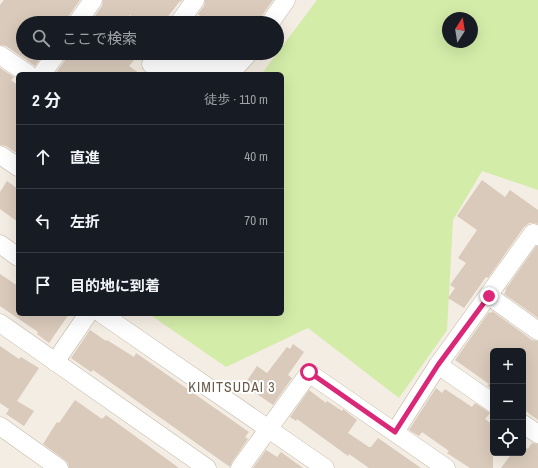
<!DOCTYPE html>
<html lang="ja">
<meta charset="utf-8">
<style>
:root{--surface:#171b24;--page:#20242c;--text:#f1f3f6;--muted:#9ea1a6;--line:#363941}
body{margin:0;font-family:"Archivo Narrow","Noto Sans JP",sans-serif;background:var(--page);color:var(--text)}
.controls{position:absolute;right:12px;bottom:12px;display:grid;overflow:hidden;border-radius:6px;box-shadow:0 4px 16px #0002}
.controls button{width:36px;height:36px;display:grid;place-items:center;padding:0;border:0;border-bottom:1px solid var(--line);background:var(--surface);color:var(--text);font:20px sans-serif}
.compass{position:absolute;left:442px;top:12px;width:36px;height:36px;border-radius:50%;background:var(--surface);box-shadow:0 4px 16px #0002;rotate:12deg}
.stop{position:absolute;width:12px;height:12px;margin:-9px;border:3px solid #db2777;border-radius:50%;background:#fff}
.stop.end{background:#db2777;border-color:#fff;box-shadow:0 1px 4px #0008}
.list{margin:0;padding:0;list-style:none}
h2{display:flex;justify-content:space-between;align-items:center;height:52px;margin:0;padding:0 16px;font-size:17px}
h2 small{font-size:13px;font-weight:400;color:var(--muted)}
.list li{display:grid;grid-template-columns:26px 1fr auto;gap:12px;align-items:center;box-sizing:border-box;height:64px;padding:0 16px;border-top:1px solid var(--line)}
.list b{display:block;font-size:15px;white-space:nowrap}
.list em{font-size:13px;font-style:normal;color:var(--muted)}
.icon{flex:none;width:22px;height:22px;fill:none;stroke:currentColor;stroke-width:2;stroke-linecap:round;stroke-linejoin:round}
.map{position:relative;flex:none;width:538px;height:468px;overflow:hidden}
.search{position:absolute;background:var(--surface);box-shadow:0 4px 16px #0002;left:16px;top:16px;width:268px;height:44px;display:flex;align-items:center;gap:10px;box-sizing:border-box;padding:0 14px;border-radius:22px;color:var(--muted);font-size:15px}
.panel{position:absolute;background:var(--surface);box-shadow:0 4px 16px #0002;left:16px;top:72px;width:268px;height:244px;border-radius:6px}
.map>svg:first-child{display:block}
.green{fill:#d3eca8;fill-rule:evenodd}
.building{fill:#d9cabb}
.lines{fill:none;stroke-linecap:round;stroke-linejoin:round}
.minor-casing{stroke:#c3b7a8;stroke-width:19}
.minor{stroke:#fff;stroke-width:18}
.route{stroke:#db2777;stroke-width:5}
.labels{text-anchor:middle;dominant-baseline:central;stroke-width:4;stroke-linejoin:round;paint-order:stroke}
.neighbourhood-label{font-size:14px;letter-spacing:1px;fill:#6a5a49;stroke:#fff}
</style>
<div class="map">
<svg width="538" height="468" viewBox="0 0 538 468">
<rect width="100%" height="100%" fill="#f4ede3"/>
<!-- green -->
<path class="green" d="M317 0H538V190L482 171 453 220 447 330 399 398 308 328 226 367 149 314H282V74H245L263 72ZM448 18H472V42H448Z"/>
<!-- building -->
<g class="building">
<path d="M4 0H80L68 17 67 23H23V53H44L35 66 6 46 0 45V5Z"/>
<path d="M103 0H182L181 2 180 1 163 23H140L130 15 124 23H90L102 6Z"/>
<path d="M205 0H273L261 17 260 23H209L198 14 204 6Z"/>
<path d="M67 53H140L129 66 140 74H55L66 59Z"/>
<path d="M0 68 14 77 11 80 18 85V154L6 146 0 145Z"/>
<path d="M482 180 505 197 510 190 538 210V224L534 223H529L524 227 488 278 486 277 464 308 448 298 455 288 450 285 466 263 458 258 477 230 457 216Z"/>
<path d="M7 181 18 189V222L0 209V192Z"/>
<path d="M536 246H538V318L504 294 506 291 505 290Z"/>
<path d="M0 274 18 286V314H69L49 343 37 334 38 332 0 306Z"/>
<path d="M492 311 532 340 538 341V420L523 409V351H493V390L487 386 489 384 455 360 489 312 491 313Z"/>
<path d="M90 330 106 341 107 340 134 357 136 353 249 432 245 437 248 439 232 462 230 467 93 370 91 372 71 358Z"/>
<path d="M293 344 304 352 288 375 292 378 273 405 244 385 257 366 267 373 287 347 290 349Z"/>
<path d="M0 346 19 359 21 357 39 368 17 401 34 411 24 426 6 414 9 409 0 403Z"/>
<path d="M436 388 442 393 445 389 472 407 475 403 490 413 485 419 493 425V468H470L447 453 449 451 422 432 419 436 409 430Z"/>
<path d="M309 390 326 403 327 401 342 411 343 409 357 420 348 433 369 447H371L378 438 421 468H369L349 454 348 456 297 419 296 421 290 417Z"/>
<path d="M75 400 102 419 106 415 179 468H69L68 463 65 460 43 444 57 422 59 423Z"/>
<path d="M532 443 538 444V468H501L512 453H523V445L528 449Z"/>
<path d="M266 450 277 457 281 452 303 468H253Z"/>
</g>
<g class="lines">
<!-- minor casing -->
<g class="minor-casing">
<g id="minor">
<path d="M77 23 93 0"/>
<path d="M179 23 195 0"/>
<path d="M270 23 286 0"/>
<path d="M0 55 28 74"/>
<path d="M151 64 234 66 238 65 249 53"/>
<path d="M42 74 57 53"/>
<path d="M0 155 18 167"/>
<path d="M0 244 18 257"/>
<path d="M489 296 538 331"/>
<path d="M102 314 325 468"/>
<path d="M0 323 207 468"/>
<path d="M55 362 88 314"/>
<path d="M438 365 493 403"/>
<path d="M523 424 538 434"/>
<path d="M0 426 59 468"/>
<path d="M395 432 438 365 533 233 538 236"/>
<path d="M240 468 309 373 446 468"/>
</g>
</g>
<!-- minor -->
<use href="#minor" class="minor"/>
</g>
<g class="lines">
<!-- route -->
<path class="route" d="M309 372 395 432 438 365 489 296"/>
</g>
<g class="labels">
<!-- neighbourhood labels -->
<g class="neighbourhood-label">
<text x="232" y="387">KIMITSUDAI 3</text>
</g>
</g>
</svg>
<div class="controls">
<button>+</button>
<button>−</button>
<button><svg class="icon" aria-label="locate" viewBox="0 0 24 24"><circle cx="12" cy="12" r="6"/><path d="M12 2v4M12 18v4M2 12h4M18 12h4"/></svg></button>
</div>
<svg class="compass" viewBox="-18 -18 36 36"><path d="M0-13l5 13h-10z" fill="#e53935"/><path d="M0 13l5-13h-10z" fill="#9ea1a6"/></svg>
<div class="stop" style="left:309px;top:372px"></div>
<div class="stop end" style="left:489px;top:296px"></div>
<div class="search"><svg class="icon" aria-label="search" viewBox="0 0 24 24"><circle cx="10" cy="10" r="6"/><path d="M15 15l6 6"/></svg>ここで検索</div>
<section class="panel">
<h2>2 分<small>徒歩 · 110 m</small></h2>
<ul class="list">
<li><svg class="icon" aria-label="ahead" viewBox="0 0 24 24"><path d="M12 20V5M6 11l6-6 6 6"/></svg><div><b>直進</b></div><em>40 m</em></li>
<li><svg class="icon" aria-label="left" viewBox="0 0 24 24"><path d="M17 20v-9H6M10 6l-5 5 5 5"/></svg><div><b>左折</b></div><em>70 m</em></li>
<li><svg class="icon" aria-label="arrive" viewBox="0 0 24 24"><path d="M6 21V4h12l-3 4 3 4H6"/></svg><div><b>目的地に到着</b></div></li>
</ul>
</section>
</div>
